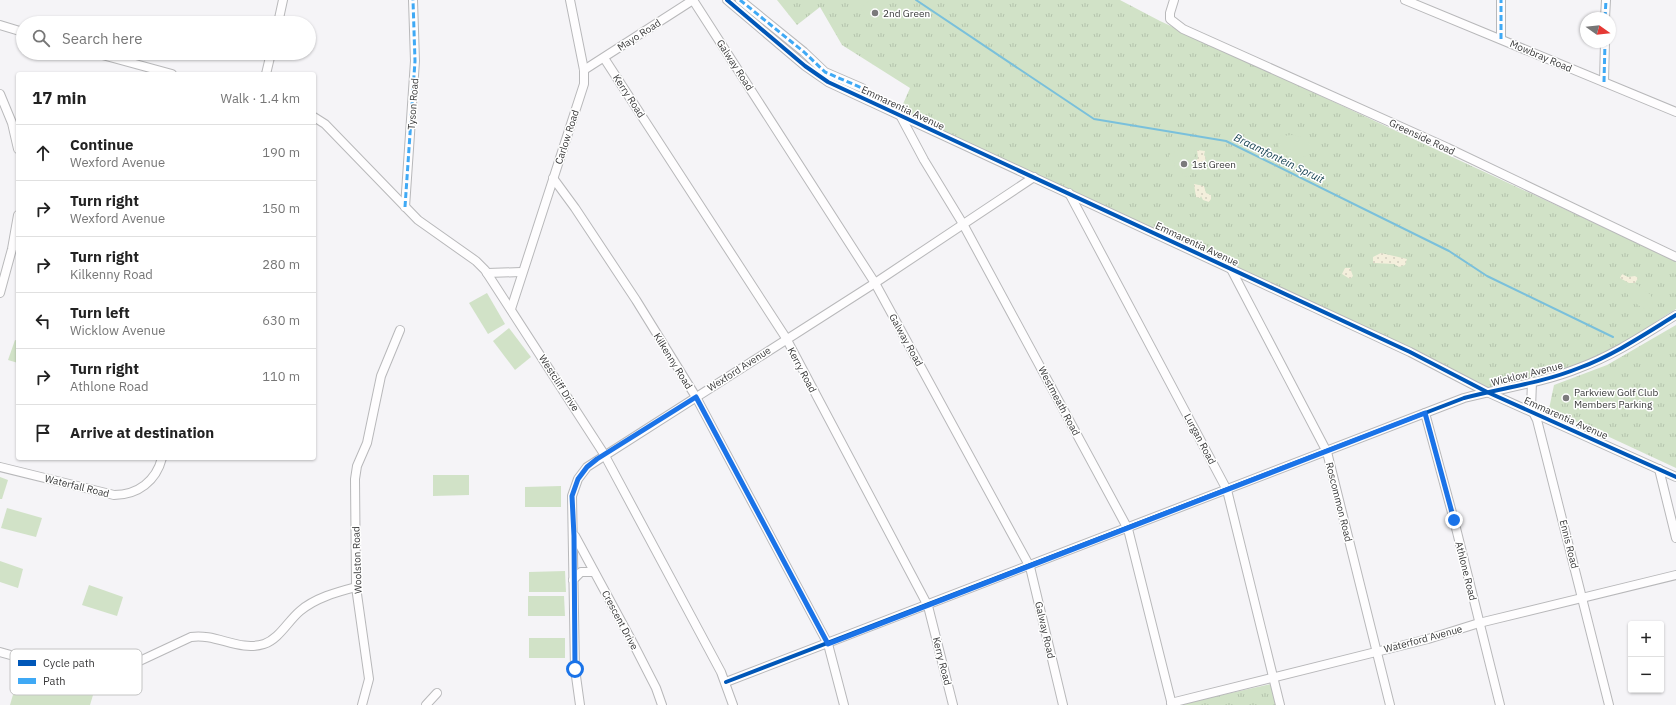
<!DOCTYPE html>
<meta charset="utf-8">
<style>
:root{--surface:#fff;--page:#f6f6f6;--text:#222;--muted:#767676;--line:#e0e0e0}
body{margin:0;font-family:"IBM Plex Sans",sans-serif;background:var(--page);color:var(--text)}
.controls{position:absolute;right:12px;bottom:12px;display:grid;overflow:hidden;border-radius:4px;box-shadow:0 1px 3px #0004}
.controls button{width:36px;height:36px;display:grid;place-items:center;padding:0;border:0;border-bottom:1px solid var(--line);background:var(--surface);color:var(--text);font:20px sans-serif}
.compass{position:absolute;left:1580px;top:12px;width:36px;height:36px;border-radius:50%;background:var(--surface);box-shadow:0 1px 3px #0004;rotate:105deg}
.stop{position:absolute;width:12px;height:12px;margin:-9px;border:3px solid #1a73e8;border-radius:50%;background:#fff}
.stop.end{background:#1a73e8;border-color:#fff;box-shadow:0 1px 4px #0008}
.list{margin:0;padding:0;list-style:none}
h2{display:flex;justify-content:space-between;align-items:center;height:52px;margin:0;padding:0 16px;font-size:17px}
h2 small{font-size:13px;font-weight:400;color:var(--muted)}
.list li{display:grid;grid-template-columns:26px 1fr auto;gap:12px;align-items:center;box-sizing:border-box;height:56px;padding:0 16px;border-top:1px solid var(--line)}
.list b{display:block;font-size:15px;white-space:nowrap}
.list p{margin:0;font-size:13px;white-space:nowrap;color:var(--muted)}
.list em{font-size:13px;font-style:normal;color:var(--muted)}
.icon{flex:none;width:22px;height:22px;fill:none;stroke:currentColor;stroke-width:2;stroke-linecap:round;stroke-linejoin:round}
.map{position:relative;flex:none;width:1676px;height:705px;overflow:hidden}
.search{position:absolute;background:var(--surface);box-shadow:0 1px 3px #0004;left:16px;top:16px;width:300px;height:44px;display:flex;align-items:center;gap:10px;box-sizing:border-box;padding:0 14px;border-radius:22px;color:var(--muted);font-size:15px}
.panel{position:absolute;background:var(--surface);box-shadow:0 1px 3px #0004;left:16px;top:72px;width:300px;height:388px;border-radius:4px}
.map>svg:first-child{display:block}
.grass{fill:url(#grass-tufts)}
.sand{fill:url(#sand-dots)}
.pitch{fill:#d1e2c7}
.lines{fill:none;stroke-linecap:round;stroke-linejoin:round}
.stream{stroke:#7ac0db;stroke-width:2}
.minor-casing{stroke:#b8b8ba;stroke-width:10}
.minor{stroke:#fefdfe;stroke-width:8}
.quiet{stroke:#3fa9f5;stroke-width:3;stroke-dasharray:6 3;stroke-linecap:butt}
.cycleway-casing{stroke:#fff;stroke-width:6}
.cycleway{stroke:#0057b8;stroke-width:4}
.route{stroke:#1a73e8;stroke-width:5}
.poi-dot{fill:#7b7a7c;stroke:#fff;stroke-width:1.5}
.labels{text-anchor:middle;dominant-baseline:central;stroke-width:3;stroke-linejoin:round;paint-order:stroke}
.poi-label{font-size:10px;fill:#39393a;stroke:#fff;text-anchor:start}
.street-label{font-size:10px;fill:#39393a;stroke:#fff}
.water-label{font-size:11px;font-style:italic;fill:#133f4f;stroke:#fff}
.key{fill:#fff;stroke:#c4c4c4;stroke-width:1}
.key-label{font-size:11px;fill:#39393a}
</style>
<div class="map">
<svg width="1676" height="705" viewBox="0 0 1676 705">
<defs>
<pattern id="grass-tufts" width="24" height="20" patternUnits="userSpaceOnUse"><rect width="24" height="20" fill="#d1e2c7"/><path d="M3 7l-1-3M5 7V3M7 7l1-3M15 17l-1-3M17 17v-4M19 17l1-3" fill="none" stroke="#b4c3ac"/></pattern>
<pattern id="sand-dots" width="8" height="8" patternUnits="userSpaceOnUse"><rect width="8" height="8" fill="#f4efdc"/><path d="M2 2h.1M6 6h.1" fill="none" stroke="#d2cebe" stroke-width="1.8" stroke-linecap="round"/></pattern>
</defs>
<rect width="100%" height="100%" fill="#f5f4f7"/>
<!-- grass -->
<g class="grass">
<path d="M777 0H1120L1160 21 1676 261V309C1647 327 1618 348 1586 361 1554 375 1520 383 1487 392L900 111 910 88 842 45 820 7 797 25Z"/>
<path d="M1676 325V468L1549 409 1554 385 1607 365Z"/>
<path d="M1271 684 1276 705H1177Z"/>
</g>
<!-- sand -->
<g class="sand">
<path d="M1197 150 1205 151 1204 155 1206 158 1201 170 1198 169 1195 162 1198 158Z"/>
<path d="M1194 184 1204 186 1206 193 1211 195V199L1209 202 1203 200 1201 196 1200 198 1196 197Z"/>
<path d="M1381 253 1407 259 1405 265 1399 267 1394 264 1373 263V257Z"/>
<path d="M1345 268H1350L1353 276 1350 279 1342 274Z"/>
<path d="M1622 274 1628 277 1635 276 1638 278 1635 283H1629L1620 278Z"/>
</g>
<!-- pitch -->
<g class="pitch">
<path d="M873 0 879 3 886 10V18L881 24 870 22 861 9 865 3Z"/>
<path d="M1292 135 1302 137 1308 141 1309 155C1305 156 1300 158 1296 158 1284 158 1273 147 1280 136Z"/>
<path d="M1183 147 1195 150 1193 165 1194 171 1190 176 1185 177 1180 169 1175 167 1174 162 1169 159V155Z"/>
<path d="M1631 283 1636 284 1651 295 1653 308C1643 313 1630 299 1625 290L1626 286Z"/>
<path d="M487 293 505 324 488 334 469 303Z"/>
<path d="M509 328 531 357 515 370 493 341Z"/>
<path d="M15 340 18 341V363L8 360Z"/>
<path d="M433 475H469V495L433 496Z"/>
<path d="M0 477 8 480 2 499H0Z"/>
<path d="M561 486V507H525V487Z"/>
<path d="M7 508 42 518 36 537 1 528Z"/>
<path d="M0 561 23 569 18 588 0 582Z"/>
<path d="M565 571 566 592H529V572Z"/>
<path d="M89 585 123 597 117 616 82 605Z"/>
<path d="M528 596H564L565 616H528Z"/>
<rect x="529" y="638" width="36" height="20"/>
<path d="M19 674 93 695 90 705H10Z"/>
</g>
<g class="lines">
<!-- stream -->
<path class="stream" d="M916 0 1094 119 1226 141 1449 251 1487 276 1613 337"/>
<!-- minor casing -->
<g class="minor-casing">
<g id="minor">
<path d="M693 0 875 283 1030 567 1063 705"/>
<path d="M727 0 805 66 828 82 1410 352 1487 392 1676 477"/>
<path d="M740 0 804 52 825 72 862 88"/>
<path d="M1174 0 1170 13V19L1183 29 1448 148 1676 257"/>
<path d="M1405 0 1676 112"/>
<path d="M1605 18 1606 0"/>
<path d="M278 23 283 0"/>
<path d="M0 25 23 32"/>
<path d="M1501 39V0"/>
<path d="M95 53 172 74"/>
<path d="M604 58 786 338 928 606 953 705"/>
<path d="M584 70 693 0"/>
<path d="M266 74 271 53"/>
<path d="M1604 82 1605 42"/>
<path d="M0 94 12 123 18 149"/>
<path d="M900 115 924 160 963 224 1128 529 1172 705"/>
<path d="M314 117 325 124 418 220 476 261 485 270 604 454 721 672 733 705"/>
<path d="M553 178 575 208 636 300 696 397 828 644 844 705"/>
<path d="M1069 193 1227 490 1280 705"/>
<path d="M405 207 415 61 413 0"/>
<path d="M1231 269 1327 452 1390 705"/>
<path d="M487 273 521 272"/>
<path d="M0 293 12 249 18 215"/>
<path d="M511 309 584 84V70L570 0"/>
<path d="M1532 382 1531 408 1537 420 1609 705"/>
<path d="M1425 413 1454 520 1500 705"/>
<path d="M0 467 114 495C138 495 156 481 162 458"/>
<path d="M1659 469 1676 538"/>
<path d="M575 536 635 647 656 688 662 705"/>
<path d="M573 580 581 572H594"/>
<path d="M0 652 86 676 98 677 114 673 191 637C216 633 239 652 264 644 279 639 288 621 300 611 315 598 337 592 356 587"/>
<path d="M726 682 1464 398C1502 388 1542 383 1579 368 1614 355 1645 334 1676 315"/>
<path d="M1171 703 1428 639 1479 623 1676 575"/>
<path d="M362 705 369 679 356 587 355 479 357 466 367 443 381 376 400 330"/>
<path d="M426 705 437 693"/>
<path d="M580 705 575 669 572 496 578 479 587 467 875 283 1034 177"/>
</g>
</g>
<!-- minor -->
<use href="#minor" class="minor"/>
<!-- quiet -->
<g class="quiet">
<path d="M740 0 804 52 825 72 862 88"/>
<path d="M1605 18 1606 0"/>
<path d="M1501 39V0"/>
<path d="M1604 82 1605 42"/>
<path d="M405 207 415 61 413 0"/>
</g>
<!-- cycleway casing -->
<g class="cycleway-casing">
<g id="cycleway">
<path d="M727 0 805 66 828 82 1410 352 1487 392 1676 477"/>
<path d="M726 682 1464 398C1502 388 1542 383 1579 368 1614 355 1645 334 1676 315"/>
</g>
</g>
<!-- cycleway -->
<use href="#cycleway" class="cycleway"/>
</g>
<g class="lines">
<!-- route -->
<path class="route" d="M575 669 574 536 572 496 578 479 587 467 597 459 696 397 828 644 1425 413 1454 520"/>
</g>
<!-- markers -->
<g class="poi-dot">
<circle cx="875" cy="13" r="4"/>
<circle cx="1184" cy="164" r="4"/>
<circle cx="1566" cy="398" r="4"/>
</g>
<g class="labels">
<!-- poi labels -->
<g class="poi-label">
<text x="883" y="13">2nd Green</text>
<text x="1192" y="164">1st Green</text>
<text x="1574" y="392">Parkview Golf Club<tspan x="1574" dy="12">Members Parking</tspan></text>
</g>
<!-- street labels -->
<g class="street-label">
<text transform="translate(639 35) rotate(-33)">Mayo Road</text>
<text transform="translate(1541 56) rotate(23)">Mowbray Road</text>
<text transform="translate(735 65) rotate(57)">Galway Road</text>
<text transform="translate(629 96) rotate(57)">Kerry Road</text>
<text transform="translate(413 104) rotate(-86)">Tyson Road</text>
<text transform="translate(903 108) rotate(25)">Emmarentia Avenue</text>
<text transform="translate(567 137) rotate(-72)">Carlow Road</text>
<text transform="translate(1422 137) rotate(25)">Greenside Road</text>
<text transform="translate(1197 244) rotate(25)">Emmarentia Avenue</text>
<text transform="translate(906 340) rotate(61)">Galway Road</text>
<text transform="translate(673 361) rotate(58)">Kilkenny Road</text>
<text transform="translate(739 369) rotate(-33)">Wexford Avenue</text>
<text transform="translate(802 370) rotate(62)">Kerry Road</text>
<text transform="translate(1527 374) rotate(-14)">Wicklow Avenue</text>
<text transform="translate(559 383) rotate(57)">Westcliff Drive</text>
<text transform="translate(1059 401) rotate(62)">Westmeath Road</text>
<text transform="translate(1566 418) rotate(24)">Emmarentia Avenue</text>
<text transform="translate(1200 439) rotate(62)">Lurgan Road</text>
<text transform="translate(77 486) rotate(14)">Waterfall Road</text>
<text transform="translate(1339 502) rotate(76)">Roscommon Road</text>
<text transform="translate(1569 544) rotate(76)">Ennis Road</text>
<text transform="translate(357 560) rotate(-92)">Woolston Road</text>
<text transform="translate(1466 571) rotate(76)">Athlone Road</text>
<text transform="translate(620 620) rotate(62)">Crescent Drive</text>
<text transform="translate(1045 630) rotate(77)">Galway Road</text>
<text transform="translate(1423 639) rotate(-15)">Waterford Avenue</text>
<text transform="translate(942 661) rotate(76)">Kerry Road</text>
</g>
<!-- water labels -->
<g class="water-label">
<text transform="translate(1279 158) rotate(26)">Braamfontein Spruit</text>
</g>
</g>
<!-- legend -->
<rect x="10" y="649" width="132" height="46" rx="6" class="key"/>
<rect x="18" y="660" width="18" height="6" fill="#0057b8"/>
<rect x="18" y="678" width="18" height="6" fill="#3fa9f5"/>
<g class="key-label">
<text x="43" y="667">Cycle path</text>
<text x="43" y="685">Path</text>
</g>
</svg>
<div class="controls">
<button>+</button>
<button>−</button>
</div>
<svg class="compass" viewBox="-18 -18 36 36"><path d="M0-13l5 13h-10z" fill="#e53935"/><path d="M0 13l5-13h-10z" fill="#767676"/></svg>
<div class="stop" style="left:575px;top:669px"></div>
<div class="stop end" style="left:1454px;top:520px"></div>
<div class="search"><svg class="icon" aria-label="search" viewBox="0 0 24 24"><circle cx="10" cy="10" r="6"/><path d="M15 15l6 6"/></svg>Search here</div>
<section class="panel">
<h2>17 min<small>Walk · 1.4 km</small></h2>
<ul class="list">
<li><svg class="icon" aria-label="ahead" viewBox="0 0 24 24"><path d="M12 20V5M6 11l6-6 6 6"/></svg><div><b>Continue</b><p>Wexford Avenue</p></div><em>190 m</em></li>
<li><svg class="icon" aria-label="right" viewBox="0 0 24 24"><path d="M7 20v-9h11M14 6l5 5-5 5"/></svg><div><b>Turn right</b><p>Wexford Avenue</p></div><em>150 m</em></li>
<li><svg class="icon" aria-label="right" viewBox="0 0 24 24"><path d="M7 20v-9h11M14 6l5 5-5 5"/></svg><div><b>Turn right</b><p>Kilkenny Road</p></div><em>280 m</em></li>
<li><svg class="icon" aria-label="left" viewBox="0 0 24 24"><path d="M17 20v-9H6M10 6l-5 5 5 5"/></svg><div><b>Turn left</b><p>Wicklow Avenue</p></div><em>630 m</em></li>
<li><svg class="icon" aria-label="right" viewBox="0 0 24 24"><path d="M7 20v-9h11M14 6l5 5-5 5"/></svg><div><b>Turn right</b><p>Athlone Road</p></div><em>110 m</em></li>
<li><svg class="icon" aria-label="arrive" viewBox="0 0 24 24"><path d="M6 21V4h12l-3 4 3 4H6"/></svg><div><b>Arrive at destination</b></div></li>
</ul>
</section>
</div>
